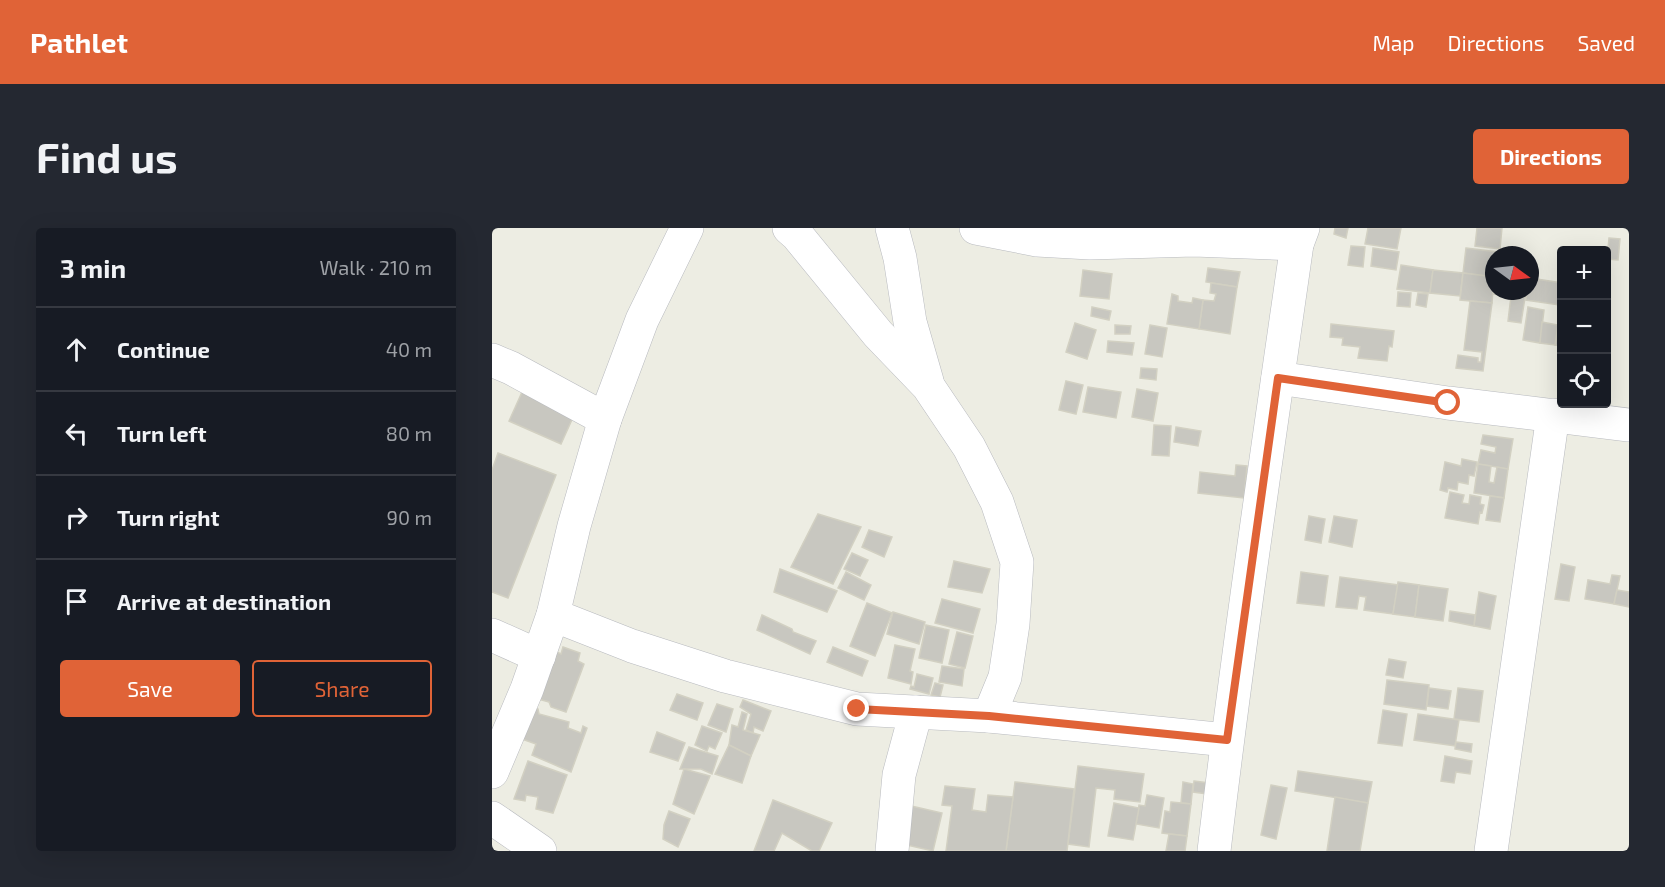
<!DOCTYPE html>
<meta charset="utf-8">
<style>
:root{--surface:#171b24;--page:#242831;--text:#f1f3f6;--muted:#9ea1a6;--line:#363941;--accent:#e06337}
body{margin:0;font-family:"Exo 2",sans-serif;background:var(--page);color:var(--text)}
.controls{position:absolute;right:18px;top:18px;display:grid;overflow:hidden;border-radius:6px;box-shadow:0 6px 24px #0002}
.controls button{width:54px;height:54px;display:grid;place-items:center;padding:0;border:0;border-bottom:2px solid var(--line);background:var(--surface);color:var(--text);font:30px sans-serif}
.compass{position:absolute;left:993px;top:18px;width:54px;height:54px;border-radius:50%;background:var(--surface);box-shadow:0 6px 24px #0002;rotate:105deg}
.stop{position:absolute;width:18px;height:18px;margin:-14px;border:4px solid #e06337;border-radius:50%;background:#fff}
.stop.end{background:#e06337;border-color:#fff;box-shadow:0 2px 6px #0008}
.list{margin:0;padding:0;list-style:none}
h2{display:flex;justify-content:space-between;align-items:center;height:78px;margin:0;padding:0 24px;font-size:26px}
h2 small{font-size:20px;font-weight:400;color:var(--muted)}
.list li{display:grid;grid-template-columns:39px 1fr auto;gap:18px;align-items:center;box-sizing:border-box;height:84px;padding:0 24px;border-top:2px solid var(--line)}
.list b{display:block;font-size:22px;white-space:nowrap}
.list em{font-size:20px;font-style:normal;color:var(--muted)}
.actions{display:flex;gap:12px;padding:18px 24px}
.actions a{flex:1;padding:14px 0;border:2px solid var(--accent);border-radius:6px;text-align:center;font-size:21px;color:var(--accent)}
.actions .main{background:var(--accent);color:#fff}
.icon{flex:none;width:33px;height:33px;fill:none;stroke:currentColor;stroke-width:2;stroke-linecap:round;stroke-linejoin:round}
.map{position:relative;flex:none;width:1137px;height:623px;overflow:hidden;border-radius:6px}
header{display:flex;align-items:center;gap:36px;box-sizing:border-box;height:84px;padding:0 30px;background:var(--accent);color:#fff}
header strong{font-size:28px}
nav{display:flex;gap:33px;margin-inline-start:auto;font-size:21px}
.intro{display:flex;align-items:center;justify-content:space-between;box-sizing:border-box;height:144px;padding:0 36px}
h1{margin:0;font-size:42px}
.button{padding:15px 27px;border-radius:6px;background:var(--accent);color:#fff;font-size:21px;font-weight:700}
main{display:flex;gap:36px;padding:0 36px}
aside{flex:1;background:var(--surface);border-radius:6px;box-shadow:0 6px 24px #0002}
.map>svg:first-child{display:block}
.building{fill:#c8c7c0;stroke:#d2d0c2;stroke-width:1.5}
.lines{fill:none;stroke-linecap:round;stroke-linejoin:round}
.minor-casing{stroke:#b8babf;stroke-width:34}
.minor{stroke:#fff;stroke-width:33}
.route{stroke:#e06337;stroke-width:8}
</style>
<header>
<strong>Pathlet</strong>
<nav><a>Map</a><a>Directions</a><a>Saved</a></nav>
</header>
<div class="intro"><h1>Find us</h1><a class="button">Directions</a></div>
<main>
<aside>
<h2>3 min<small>Walk · 210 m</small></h2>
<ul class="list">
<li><svg class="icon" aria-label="ahead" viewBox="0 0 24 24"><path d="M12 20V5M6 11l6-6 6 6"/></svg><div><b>Continue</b></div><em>40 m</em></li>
<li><svg class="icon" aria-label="left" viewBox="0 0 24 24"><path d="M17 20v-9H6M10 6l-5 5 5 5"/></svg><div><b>Turn left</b></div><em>80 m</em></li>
<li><svg class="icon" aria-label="right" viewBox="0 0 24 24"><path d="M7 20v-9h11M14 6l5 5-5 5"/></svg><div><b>Turn right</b></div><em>90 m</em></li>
<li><svg class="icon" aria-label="arrive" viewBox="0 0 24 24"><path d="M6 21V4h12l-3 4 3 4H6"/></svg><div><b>Arrive at destination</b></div></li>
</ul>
<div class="actions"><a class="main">Save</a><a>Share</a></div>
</aside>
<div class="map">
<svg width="1137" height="623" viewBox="0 0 1137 623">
<rect width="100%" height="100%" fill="#edede3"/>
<!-- building -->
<g class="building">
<path d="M843 0H856L854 10 842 6Z"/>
<path d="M876 0H909L905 21 873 16Z"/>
<path d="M985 0H1010L1008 21 983 18Z"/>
<path d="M1117 10 1128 11 1126 32 1115 31Z"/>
<path d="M859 18 873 19 871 39 856 37Z"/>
<path d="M881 20 907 24 904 42 879 38Z"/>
<path d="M974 20 1006 24V27H1002V49L971 45Z"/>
<path d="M909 37 941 42 938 65 905 61Z"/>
<path d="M716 40 748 44 745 59 714 54Z"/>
<path d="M591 42 620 46 617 71 588 68Z"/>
<path d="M941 42 971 45 968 68 938 65Z"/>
<path d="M971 45 1002 49 1000 75 968 72Z"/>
<path d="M1038 50 1070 55 1067 77 1034 72 1035 63H1038Z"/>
<path d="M719 55 745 59 738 106 707 101 711 72 722 73 724 66 718 65Z"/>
<path d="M1002 63H1034L1029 95 1016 93 1019 68 1002 66Z"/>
<path d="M906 64 919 65 918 79 905 78Z"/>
<path d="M926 65 936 66 934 79 924 77Z"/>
<path d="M680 66 686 68V73L700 75 701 70 711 72 707 101 675 96Z"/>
<path d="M978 73 1000 75 991 143 964 140 966 127 986 130V134H989L990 124 972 122Z"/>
<path d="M600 79 619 83 617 92 599 88Z"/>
<path d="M1036 79 1052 82 1048 115 1031 112Z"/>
<path d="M1067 87H1070V118L1063 117Z"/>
<path d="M1050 94 1066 97 1063 117 1048 115Z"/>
<path d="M583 95 604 102 595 131 574 124Z"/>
<path d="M839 96 902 103 900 119 897 118 895 133 866 130 868 119 850 117 851 110 838 109Z"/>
<path d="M623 97 639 98 638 106H623Z"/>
<path d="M658 97 675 100 670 129 653 126Z"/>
<path d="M616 113 642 115 640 127 615 124Z"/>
<path d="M649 140 665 141 664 152 648 150Z"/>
<path d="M574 153 591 157 584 186 567 182Z"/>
<path d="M596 159 629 164 624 190 591 184Z"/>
<path d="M645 161 666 165 661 193 640 189Z"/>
<path d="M31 162 83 185 69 216 17 193Z"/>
<path d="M662 197 679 198 677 228 660 227Z"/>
<path d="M684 199 709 203 706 218 682 214Z"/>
<path d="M991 207 1021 211 1016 241 986 236 989 222 1003 225 1004 219 989 216Z"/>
<path d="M6 225 64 247 16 370 0 364V242Z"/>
<path d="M970 231 985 234 982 248 977 247 976 256 966 254 965 262 956 260 955 264 948 262 953 234 969 238Z"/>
<path d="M986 236 999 238 997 254 1002 255 1005 239 1016 241 1012 270 982 265Z"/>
<path d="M744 237 755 238 752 270 706 265 708 244 743 248Z"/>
<path d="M958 264 972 267 970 275 977 276 978 267 989 269 988 276 992 277 990 285 988 284 986 296 953 290Z"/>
<path d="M998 268 1012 270 1008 294 994 292Z"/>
<path d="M326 286 369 299 341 356 299 339Z"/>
<path d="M817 288 833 291 829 315 813 312Z"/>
<path d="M842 288 865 292 860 319 837 314Z"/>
<path d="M377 302 400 309 392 329 370 319Z"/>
<path d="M360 325 376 332 368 348 352 341Z"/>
<path d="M462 333 498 341 490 365 456 359Z"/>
<path d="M1069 336 1083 339 1077 373 1063 371Z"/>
<path d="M288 341 345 363 335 384 282 364Z"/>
<path d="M354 344 379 357 372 372 346 360Z"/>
<path d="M809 344 836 348 832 378 805 375Z"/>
<path d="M1120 347 1128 348 1122 376 1093 371 1096 352 1118 356Z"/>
<path d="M848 349 906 357 901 386 872 382 874 369 867 368 865 381 844 379Z"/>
<path d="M906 354 927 357 923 389 901 386Z"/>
<path d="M927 357 956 361 951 393 923 389Z"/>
<path d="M1125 362 1137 364V379L1122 376Z"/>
<path d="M987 364 1004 368 998 401 982 398Z"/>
<path d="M450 371 488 381 481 405 443 395Z"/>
<path d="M375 375 400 385 383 428 358 418Z"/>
<path d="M958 383 983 387 982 398 957 393Z"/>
<path d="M401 384 433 394 427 416 395 406Z"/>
<path d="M270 387 300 401 301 404 324 413 318 426 265 402Z"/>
<path d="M434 397 457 402 450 435 427 430Z"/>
<path d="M465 404 481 408 473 440 457 436Z"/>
<path d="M403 417 423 421 418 443 421 444 419 456 396 450Z"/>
<path d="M71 419 88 425 86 433 92 436 74 484 59 479 57 474 46 471 65 424 69 426Z"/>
<path d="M341 419 376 433 370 448 335 434Z"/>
<path d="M897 431 914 434 911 450 894 447Z"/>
<path d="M450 438 472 441 470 458 447 454Z"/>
<path d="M425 446 441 450 437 466 418 461 419 458 422 459Z"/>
<path d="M895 452 937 457 934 482 892 476Z"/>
<path d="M443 455 451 457 448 469 439 467Z"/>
<path d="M937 460 959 463 956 481 935 478Z"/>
<path d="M966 460 991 463 987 494 962 491Z"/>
<path d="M185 466 211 475 205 492 178 482Z"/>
<path d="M251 472 279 483 271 503 262 499 261 505 254 502 259 486 248 479Z"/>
<path d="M225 476 241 481 234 504 216 497Z"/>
<path d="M35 477 46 481 47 486 77 494 76 500 89 505 91 498 95 500 79 544 40 527 44 516 27 510Z"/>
<path d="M891 482 915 486 910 518 886 515Z"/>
<path d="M250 484 255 486 251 502 268 507 259 528 237 517 240 497 246 499Z"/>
<path d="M926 486 967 492 963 518 922 512Z"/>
<path d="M210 498 230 505 223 521 217 518 215 523 203 517Z"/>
<path d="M165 504 193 515 186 533 158 524Z"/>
<path d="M964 514 980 516 979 524 963 521Z"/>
<path d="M237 517 259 528 250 555 223 546Z"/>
<path d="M197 519 226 528 220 546 209 541H188Z"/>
<path d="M953 528 980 533 978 546 964 544 962 555 949 553Z"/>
<path d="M36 533 75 547 61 585 44 581 46 569 34 567 33 573 22 571Z"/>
<path d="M586 538 652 546 648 574 622 571 623 562 604 560 597 619 576 616Z"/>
<path d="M192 541 218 548 202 586 181 576Z"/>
<path d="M806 543 880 554 876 575 803 563Z"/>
<path d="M702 553 717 555 715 566 701 564Z"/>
<path d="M523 554 582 561 575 623H514Z"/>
<path d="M691 554 701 556 699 576 689 575Z"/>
<path d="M779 557 795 560 784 611 769 607Z"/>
<path d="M453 558 483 561 480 582 494 584 496 567 521 569 514 623H454L460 578 450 577Z"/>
<path d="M655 567 672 570 667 600 644 596 647 577 653 578Z"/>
<path d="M843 569 876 575 868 623H835Z"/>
<path d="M281 572 340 595 327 623H320L290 605 282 623H262Z"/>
<path d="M679 574 699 576 695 608 670 605 673 583 678 584Z"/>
<path d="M622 575 647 580 641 612 616 608Z"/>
<path d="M415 577 450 585 441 623 406 615Z"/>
<path d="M177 583 198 591 186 619 171 611 172 597Z"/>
<path d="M677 606 695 608 693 623H674Z"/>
</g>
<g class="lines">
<!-- minor casing -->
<g class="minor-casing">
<g id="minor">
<path d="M297 0 305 7 386 106 436 158 477 219 505 274 525 334 521 396 513 449 497 488"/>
<path d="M400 0 408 30 418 94 435 153"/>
<path d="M484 0 545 12 598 15 702 12 805 16"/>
<path d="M0 132 19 140 113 191"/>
<path d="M786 150 956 175 1137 197"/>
<path d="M61 387 140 418 233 448 365 481 497 488 735 512"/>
<path d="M0 407 47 428"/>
<path d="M0 544 35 461 61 387 82 298 113 191 150 92 195 0"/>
<path d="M0 590 48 623"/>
<path d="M400 623 407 547 424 484"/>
<path d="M722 623C746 420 776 218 805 16L811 0"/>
<path d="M999 623 1061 187"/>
</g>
</g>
<!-- minor -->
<use href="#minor" class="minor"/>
</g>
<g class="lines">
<!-- route -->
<path class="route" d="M365 481 497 488 735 512 786 150 956 175"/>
</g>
</svg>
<div class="controls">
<button>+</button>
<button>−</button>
<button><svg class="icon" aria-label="locate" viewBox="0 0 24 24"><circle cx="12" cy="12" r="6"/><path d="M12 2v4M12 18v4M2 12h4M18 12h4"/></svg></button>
</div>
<svg class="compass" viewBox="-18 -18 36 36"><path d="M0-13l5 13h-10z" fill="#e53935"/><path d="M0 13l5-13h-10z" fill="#9ea1a6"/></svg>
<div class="stop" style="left:956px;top:175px"></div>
<div class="stop end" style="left:365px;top:481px"></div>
</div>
</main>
